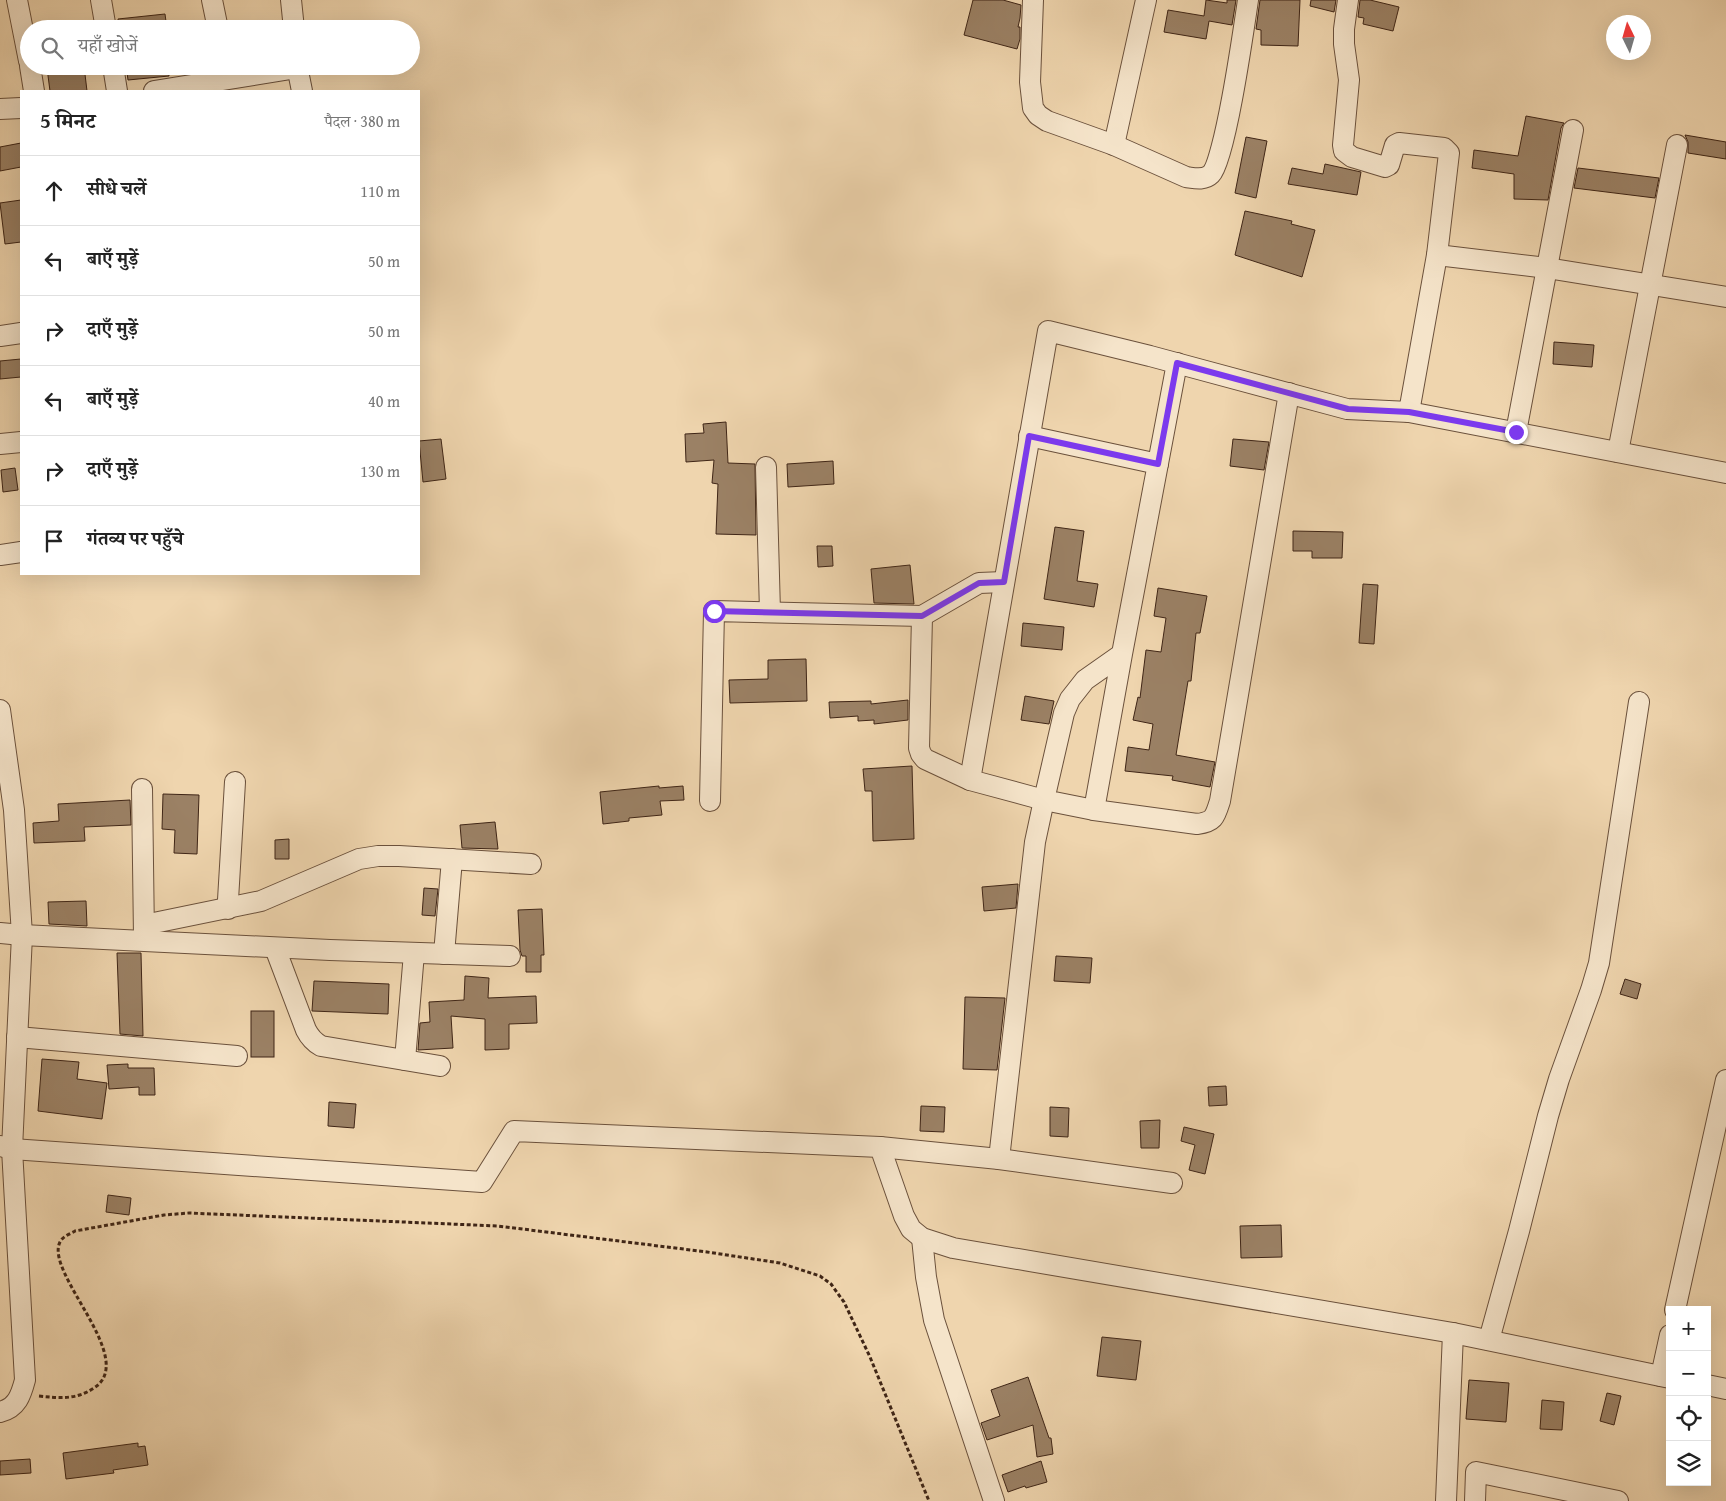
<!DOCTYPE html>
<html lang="hi">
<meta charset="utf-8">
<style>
:root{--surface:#fff;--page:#f2f2f2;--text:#222;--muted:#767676;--line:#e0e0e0}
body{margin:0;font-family:"Gentium Book Plus","Noto Serif Devanagari",serif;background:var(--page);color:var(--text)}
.controls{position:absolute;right:15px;bottom:15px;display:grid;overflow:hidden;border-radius:0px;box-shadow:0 5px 20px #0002}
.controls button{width:45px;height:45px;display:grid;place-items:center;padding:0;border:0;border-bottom:1px solid var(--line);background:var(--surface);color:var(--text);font:25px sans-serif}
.compass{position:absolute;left:1606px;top:15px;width:45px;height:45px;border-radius:50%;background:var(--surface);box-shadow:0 5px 20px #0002;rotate:355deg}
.stop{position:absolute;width:15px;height:15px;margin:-11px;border:4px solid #7c3aed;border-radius:50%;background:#fff}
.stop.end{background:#7c3aed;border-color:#fff;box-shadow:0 1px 5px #0008}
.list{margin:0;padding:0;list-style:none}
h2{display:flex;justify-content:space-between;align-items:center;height:65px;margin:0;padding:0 20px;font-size:21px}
h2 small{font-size:16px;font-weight:400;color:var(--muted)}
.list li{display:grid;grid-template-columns:32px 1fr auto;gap:15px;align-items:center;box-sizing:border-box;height:70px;padding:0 20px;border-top:1px solid var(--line)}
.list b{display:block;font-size:19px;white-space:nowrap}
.list em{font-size:16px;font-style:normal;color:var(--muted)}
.icon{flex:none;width:28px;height:28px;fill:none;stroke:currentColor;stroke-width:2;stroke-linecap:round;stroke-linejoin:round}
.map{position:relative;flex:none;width:1726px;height:1501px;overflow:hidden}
.search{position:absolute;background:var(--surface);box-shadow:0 5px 20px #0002;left:20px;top:20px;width:400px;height:55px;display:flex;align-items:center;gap:12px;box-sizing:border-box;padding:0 18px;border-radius:28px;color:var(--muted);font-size:19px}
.panel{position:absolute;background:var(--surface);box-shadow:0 5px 20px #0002;left:20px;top:90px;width:400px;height:485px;border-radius:0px}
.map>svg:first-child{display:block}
.building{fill:#9b8165;stroke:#3f2516}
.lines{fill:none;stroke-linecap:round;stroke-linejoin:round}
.minor-casing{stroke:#6b513c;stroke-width:22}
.path{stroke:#3f2516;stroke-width:3;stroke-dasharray:4 2.5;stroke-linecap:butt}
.minor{stroke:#f5e4ca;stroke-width:20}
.route{stroke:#7c3aed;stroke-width:6}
</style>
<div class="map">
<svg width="1726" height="1501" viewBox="0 0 1726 1501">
<rect width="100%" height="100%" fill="#efd5ae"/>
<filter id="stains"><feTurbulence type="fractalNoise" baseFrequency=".004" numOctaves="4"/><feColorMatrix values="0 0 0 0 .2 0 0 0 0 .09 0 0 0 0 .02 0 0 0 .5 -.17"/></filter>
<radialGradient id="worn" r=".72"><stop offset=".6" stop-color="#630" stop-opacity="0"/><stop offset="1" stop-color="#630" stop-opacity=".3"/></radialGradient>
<!-- building -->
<g class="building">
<path d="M973 0H1003L1021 5 1020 18 1018 27H1020V39L1017 49 964 35Z"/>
<path d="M1206 0 1227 3V0H1236L1232 25 1209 21 1206 39 1164 32 1168 10 1204 16Z"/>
<path d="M1260 0H1300L1298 46 1261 45V30L1256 29Z"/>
<path d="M1311 0H1336L1334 12 1310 6Z"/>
<path d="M1360 0H1370L1399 7 1393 31 1363 24 1364 18 1358 17Z"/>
<path d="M165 14 167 29H119L118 19Z"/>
<path d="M65 66H84L87 91H50L47 68Z"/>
<path d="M126 66H168L169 76 128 80Z"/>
<path d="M1526 116 1564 123 1561 128 1548 200 1514 199V174L1472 168 1474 150 1518 156Z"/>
<path d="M1685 135 1726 142V159L1688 153V142Z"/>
<path d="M1246 137 1267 141 1256 198 1235 193Z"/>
<path d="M21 143V167L0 171V147Z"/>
<path d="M1325 164 1361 172 1357 195 1288 184 1292 168 1323 174Z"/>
<path d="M1578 168 1659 178 1655 198 1574 188Z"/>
<path d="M21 200V242L5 244 0 203Z"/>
<path d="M1245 211 1292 221 1291 224 1315 230 1302 277 1235 255Z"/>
<path d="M1554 342 1594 345 1592 367 1553 364Z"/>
<path d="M21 359V377L0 379V361Z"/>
<path d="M726 422 728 463 755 464 756 535 716 534 718 484 712 483 714 460 686 462 685 434 704 433 703 424Z"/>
<path d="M441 439 446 479 423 482 419 441Z"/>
<path d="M1233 439 1269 442 1264 470 1230 466Z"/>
<path d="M833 461 834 484 788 487 787 464Z"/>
<path d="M15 468 18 490 3 492 1 470Z"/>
<path d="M1055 527 1084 531 1077 581 1098 584 1094 607 1044 599Z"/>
<path d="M1293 531 1343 532 1342 558H1312V551H1293Z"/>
<path d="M817 546H832L833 566 818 567Z"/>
<path d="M910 565 914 604 874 603 871 569Z"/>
<path d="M1363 584 1378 585 1374 644 1359 643Z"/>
<path d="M1158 588 1207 596 1200 633H1196L1191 681H1188L1176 755 1215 762 1210 787 1172 780 1173 776 1125 771 1128 747 1149 750 1153 724 1133 720 1138 697 1140 698 1146 650 1161 652 1166 618 1154 616Z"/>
<path d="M1023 623 1064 627 1062 650 1021 646Z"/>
<path d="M806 659 807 701 730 703 729 680 768 679V660Z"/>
<path d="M1025 696 1054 701 1049 724 1021 720Z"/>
<path d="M908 700V720L874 724V720L858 721V716L830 718 829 702 871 701V704Z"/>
<path d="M912 766 914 839 873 841 872 791H865L863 769Z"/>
<path d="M659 786V788L683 786 684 800 660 801 662 815 629 818V821L603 824 600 792Z"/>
<path d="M163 794 199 795 197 854 174 853 175 830 162 829Z"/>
<path d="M130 800 131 825 84 827 85 841 34 843 33 823 59 821 58 804Z"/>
<path d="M495 822 498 849 462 848 460 825Z"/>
<path d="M289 839V859H275V840Z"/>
<path d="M1018 884 1016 908 984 911 982 887Z"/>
<path d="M424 888 438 889 435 916 422 915Z"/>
<path d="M86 901 87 926 49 924 48 902Z"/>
<path d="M542 909 544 955H541V972H526V956H522L520 950 518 910Z"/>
<path d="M117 953H141L143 1036 120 1034Z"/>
<path d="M1056 956 1092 958 1090 983 1054 981Z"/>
<path d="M465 976 489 978 488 998 536 996 537 1023 509 1024V1049L485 1050V1019L451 1016 453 1048 418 1050 420 1023 430 1022 429 1002 464 1000Z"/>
<path d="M1625 979 1641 984 1637 999 1620 994Z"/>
<path d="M314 981 389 984 388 1014 312 1011Z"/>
<path d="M965 997 1005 998 997 1070 963 1069Z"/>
<rect x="251" y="1011" width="23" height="46"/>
<path d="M42 1059 79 1062 77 1079 107 1083 102 1119 38 1111Z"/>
<path d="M128 1064V1068H154L155 1095H139V1087L109 1089 107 1065Z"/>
<path d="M1226 1086 1227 1105 1209 1106 1208 1087Z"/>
<path d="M329 1102 356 1104 354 1128 328 1126Z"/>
<path d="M921 1106 945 1107 944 1132 920 1131Z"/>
<path d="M1050 1107 1069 1108 1068 1137 1050 1136Z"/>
<path d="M1160 1120 1159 1148H1141L1140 1121Z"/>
<path d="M1184 1127 1214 1134 1205 1174 1189 1170 1195 1145 1181 1141Z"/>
<path d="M108 1195 131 1198 129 1215 106 1212Z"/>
<path d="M1281 1225 1282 1257 1241 1258 1240 1226Z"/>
<path d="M1102 1337 1141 1341 1136 1380 1097 1376Z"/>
<path d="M1028 1377 1049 1438H1051L1053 1454 1037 1457 1033 1425 987 1440 981 1423 1000 1416 991 1390Z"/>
<path d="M1469 1380 1509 1383 1506 1422 1466 1419Z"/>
<path d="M1607 1393 1621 1396 1614 1425 1600 1421Z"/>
<path d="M1542 1400 1564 1402 1562 1430 1540 1429Z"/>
<path d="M138 1443V1447L145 1446 148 1465 113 1470 114 1473 66 1479 63 1453Z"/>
<path d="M30 1459 31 1473 0 1475V1461Z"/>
<path d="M1041 1461 1047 1482 1026 1488 1025 1486 1008 1492 1002 1475Z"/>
</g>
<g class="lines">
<!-- minor casing -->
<g class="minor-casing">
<g id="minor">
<path d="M17 0 29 61"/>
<path d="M101 0 106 29"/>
<path d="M212 0 218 29"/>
<path d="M291 0 294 29"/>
<path d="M1033 0 1030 82 1033 108 1038 115 1047 121 1114 145 1186 177C1194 178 1204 181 1211 174 1225 161 1244 27 1248 0"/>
<path d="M30 66 34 91"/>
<path d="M113 66 117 91"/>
<path d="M297 66 302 91"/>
<path d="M154 91 297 68"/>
<path d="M0 109 21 108"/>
<path d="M1114 145 1146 0"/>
<path d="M1437 255 1547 268 1726 297"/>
<path d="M0 336 21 333"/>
<path d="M1409 412 1726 473"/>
<path d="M1516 432 1573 130"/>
<path d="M1029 436 1158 464"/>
<path d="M0 444 21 442"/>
<path d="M1618 452 1677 145"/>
<path d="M766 467 770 612"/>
<path d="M0 555 21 552"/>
<path d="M922 616 919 748 921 754 925 759 970 780"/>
<path d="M1122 654 1085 680 1070 699 1064 713 1044 800 1094 810 1122 654 1177 363"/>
<path d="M0 710 14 810 22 935 12 1149 25 1380C21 1395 17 1408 0 1412"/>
<path d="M142 789 144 937"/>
<path d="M710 801 714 611 922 616 979 583 1004 582"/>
<path d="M1094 810 1197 824C1214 822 1215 817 1220 801L1289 393"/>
<path d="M228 909V900L235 782"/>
<path d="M144 925 261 901 359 859 378 856H399L531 864"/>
<path d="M0 933 22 935 330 950 510 956"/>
<path d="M275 948 306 1030C310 1038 314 1042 321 1046L440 1066"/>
<path d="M444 954 452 859"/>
<path d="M17 1037 237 1056"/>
<path d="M405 1060 414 953"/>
<path d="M0 1146 12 1149 482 1182 514 1131 880 1147 904 1216 911 1229 922 1238 953 1248 1453 1333 1670 1378"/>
<path d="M880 1147 999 1159 1172 1183"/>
<path d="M999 1159 1035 842 1044 800 970 780 1048 331 1150 356 1347 409 1409 412 1437 255 1449 153 1444 148 1399 143 1395 145 1389 165 1385 167 1352 157 1344 151 1343 145 1349 80 1344 44V29L1348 0"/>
<path d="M922 1238 926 1277 934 1320 994 1501"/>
<path d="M1675 1310 1726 1080"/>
<path d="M1489 1340 1519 1231 1548 1116 1559 1079 1591 990 1599 963 1639 702"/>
<path d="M1661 1376 1670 1335"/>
<path d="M1707 1385 1726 1389"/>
<path d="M1446 1501 1453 1333"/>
<path d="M1475 1501 1476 1472 1618 1501"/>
</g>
</g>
<!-- path -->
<path class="path" d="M39 1396C60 1398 76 1400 94 1388 139 1359 44 1273 60 1242 63 1236 70 1234 75 1231L164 1215 189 1213 498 1226 707 1252 780 1263 820 1276 831 1284 844 1302 870 1357 929 1501"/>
<!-- minor -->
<use href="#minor" class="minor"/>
</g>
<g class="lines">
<!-- route -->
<path class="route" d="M714 611 922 616 979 583 1004 582 1029 436 1158 464 1177 363 1348 409 1409 412 1516 432"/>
</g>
<rect width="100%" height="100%" filter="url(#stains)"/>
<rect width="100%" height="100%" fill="url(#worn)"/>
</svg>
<div class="controls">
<button>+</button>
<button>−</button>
<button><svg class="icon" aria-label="locate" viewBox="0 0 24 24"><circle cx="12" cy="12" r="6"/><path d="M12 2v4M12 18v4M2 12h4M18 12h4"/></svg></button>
<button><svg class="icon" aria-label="layers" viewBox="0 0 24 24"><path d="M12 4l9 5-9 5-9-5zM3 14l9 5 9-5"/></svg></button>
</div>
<svg class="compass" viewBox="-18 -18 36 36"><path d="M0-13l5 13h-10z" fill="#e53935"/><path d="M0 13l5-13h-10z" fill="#767676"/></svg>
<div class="stop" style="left:714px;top:611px"></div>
<div class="stop end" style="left:1516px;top:432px"></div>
<div class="search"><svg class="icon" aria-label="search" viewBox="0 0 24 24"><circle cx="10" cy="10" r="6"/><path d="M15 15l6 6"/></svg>यहाँ खोजें</div>
<section class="panel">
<h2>5 मिनट<small>पैदल · 380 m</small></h2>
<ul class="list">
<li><svg class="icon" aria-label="ahead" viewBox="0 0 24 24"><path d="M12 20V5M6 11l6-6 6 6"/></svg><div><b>सीधे चलें</b></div><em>110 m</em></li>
<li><svg class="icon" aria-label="left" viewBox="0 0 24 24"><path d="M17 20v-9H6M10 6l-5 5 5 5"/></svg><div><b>बाएँ मुड़ें</b></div><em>50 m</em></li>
<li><svg class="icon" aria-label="right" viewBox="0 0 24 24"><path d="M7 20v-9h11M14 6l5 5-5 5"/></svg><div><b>दाएँ मुड़ें</b></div><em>50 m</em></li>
<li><svg class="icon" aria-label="left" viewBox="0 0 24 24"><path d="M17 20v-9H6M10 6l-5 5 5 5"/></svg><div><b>बाएँ मुड़ें</b></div><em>40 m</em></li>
<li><svg class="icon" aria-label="right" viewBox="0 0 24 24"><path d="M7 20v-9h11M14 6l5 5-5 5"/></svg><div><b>दाएँ मुड़ें</b></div><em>130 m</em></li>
<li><svg class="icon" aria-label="arrive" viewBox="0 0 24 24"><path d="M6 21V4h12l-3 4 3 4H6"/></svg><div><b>गंतव्य पर पहुँचे</b></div></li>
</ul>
</section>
</div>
